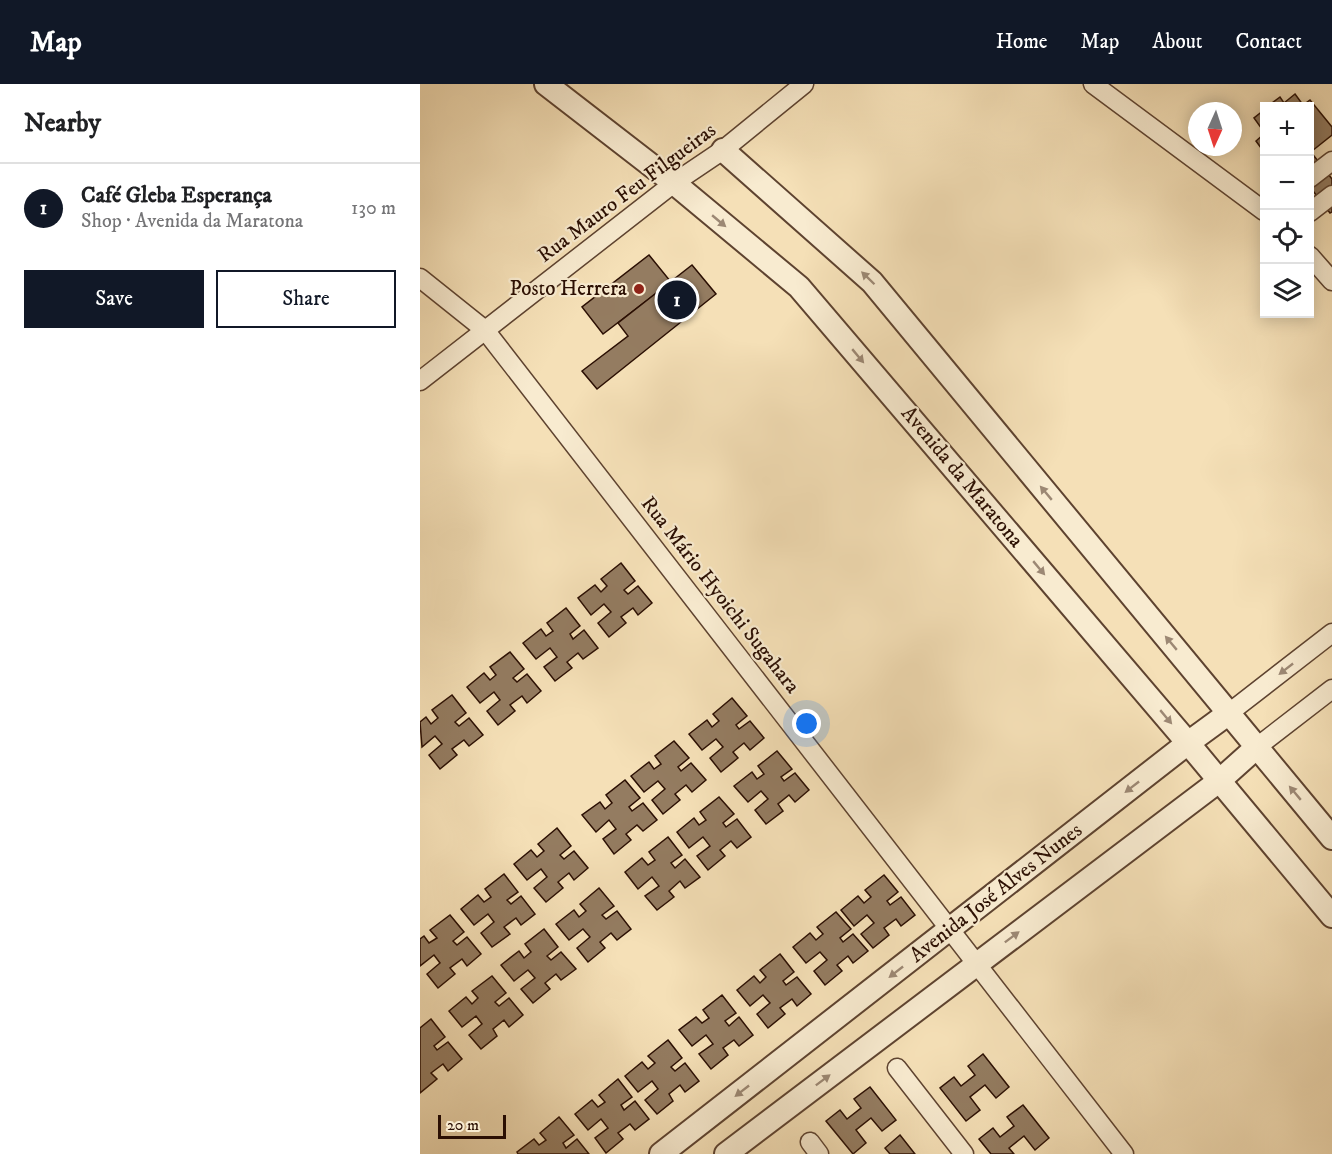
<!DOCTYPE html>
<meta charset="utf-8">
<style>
:root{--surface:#fff;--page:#f2f2f2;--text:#202124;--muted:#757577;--line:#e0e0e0;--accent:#111827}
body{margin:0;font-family:"IM FELL DW Pica",serif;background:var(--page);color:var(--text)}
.controls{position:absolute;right:18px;top:18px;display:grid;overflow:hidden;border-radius:0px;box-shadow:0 3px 15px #0003}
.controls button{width:54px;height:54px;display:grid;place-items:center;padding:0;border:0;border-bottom:2px solid var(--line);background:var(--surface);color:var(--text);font:30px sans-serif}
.compass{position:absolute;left:768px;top:18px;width:54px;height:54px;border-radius:50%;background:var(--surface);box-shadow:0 3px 15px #0003;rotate:183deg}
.scale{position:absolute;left:18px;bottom:15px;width:68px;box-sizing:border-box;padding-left:6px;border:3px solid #2b0f03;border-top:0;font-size:16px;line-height:21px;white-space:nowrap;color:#2b0f03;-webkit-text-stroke:4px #f8ebd0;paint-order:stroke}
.you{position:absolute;left:387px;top:640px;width:21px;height:21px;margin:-15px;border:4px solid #fff;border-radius:50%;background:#1a73e8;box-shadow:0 0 0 9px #1a73e833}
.badge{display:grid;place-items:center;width:39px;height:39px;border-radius:50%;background:var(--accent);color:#fff;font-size:20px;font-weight:700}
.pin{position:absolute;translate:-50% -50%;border:3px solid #fff;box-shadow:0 2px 6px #0006}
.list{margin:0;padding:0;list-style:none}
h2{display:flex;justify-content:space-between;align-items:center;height:78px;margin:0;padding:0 24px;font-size:26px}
h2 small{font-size:20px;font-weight:400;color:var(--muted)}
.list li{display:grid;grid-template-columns:39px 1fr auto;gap:18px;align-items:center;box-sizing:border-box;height:90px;padding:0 24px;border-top:2px solid var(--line)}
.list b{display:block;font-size:22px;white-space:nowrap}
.list p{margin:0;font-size:20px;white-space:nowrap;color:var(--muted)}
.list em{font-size:20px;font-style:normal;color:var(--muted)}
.actions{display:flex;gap:12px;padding:18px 24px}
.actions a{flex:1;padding:14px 0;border:2px solid var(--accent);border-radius:0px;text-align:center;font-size:21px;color:var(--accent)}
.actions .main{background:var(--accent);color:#fff}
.icon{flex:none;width:33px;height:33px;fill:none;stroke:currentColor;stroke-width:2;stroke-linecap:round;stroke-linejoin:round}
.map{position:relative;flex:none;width:912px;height:1070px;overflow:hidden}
header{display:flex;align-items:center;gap:36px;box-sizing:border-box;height:84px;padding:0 30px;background:var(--accent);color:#fff}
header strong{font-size:28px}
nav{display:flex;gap:33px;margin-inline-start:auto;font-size:21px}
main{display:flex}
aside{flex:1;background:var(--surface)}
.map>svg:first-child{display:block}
.building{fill:#947c61;stroke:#2b0f03;stroke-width:1.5}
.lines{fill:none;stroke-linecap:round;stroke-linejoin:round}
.minor-casing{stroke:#5e4330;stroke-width:21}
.tertiary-casing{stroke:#5e4330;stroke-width:26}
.minor{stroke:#f8ebd0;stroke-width:18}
.tertiary{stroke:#f8ebd0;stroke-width:22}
.oneway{fill:#9c8874}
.poi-dot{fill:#8f2418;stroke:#f8ebd0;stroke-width:2}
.labels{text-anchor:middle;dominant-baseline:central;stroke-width:4.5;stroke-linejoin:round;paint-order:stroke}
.street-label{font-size:21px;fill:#2b0f03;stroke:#f8ebd0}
.poi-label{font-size:21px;fill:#2b0f03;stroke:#f8ebd0;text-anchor:end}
</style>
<header>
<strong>Map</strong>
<nav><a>Home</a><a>Map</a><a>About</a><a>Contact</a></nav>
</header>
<main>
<aside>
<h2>Nearby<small></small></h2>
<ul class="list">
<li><span class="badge">1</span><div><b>Café Gleba Esperança</b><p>Shop · Avenida da Maratona</p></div><em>130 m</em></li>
</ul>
<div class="actions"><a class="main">Save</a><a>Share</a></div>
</aside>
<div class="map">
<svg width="912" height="1070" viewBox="0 0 912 1070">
<rect width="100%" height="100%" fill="#f5e0b7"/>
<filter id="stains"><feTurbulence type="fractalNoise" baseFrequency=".00333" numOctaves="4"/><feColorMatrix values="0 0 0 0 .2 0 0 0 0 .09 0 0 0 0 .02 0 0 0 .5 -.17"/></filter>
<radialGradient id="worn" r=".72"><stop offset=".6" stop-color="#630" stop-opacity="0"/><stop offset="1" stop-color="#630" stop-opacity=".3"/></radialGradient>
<!-- building -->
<g class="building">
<path d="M875 10 883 21 890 16 912 43V51L892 67 890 64V22H848L860 13 864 19Z"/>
<path d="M844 26V48L834 34Z"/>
<path d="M844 50V68L836 57Z"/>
<path d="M894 72 912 95V128L910 129 890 103V75Z"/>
<path d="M229 171 251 198 183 250 162 223Z"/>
<path d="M272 181 296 210 177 305 162 287 208 252 198 239Z"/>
<path d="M201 479 215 497 204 506 208 510 218 502 232 519 218 531 213 524 201 533 206 539 189 553 178 539 191 528 184 520 171 531 158 514 175 501 181 508 187 502 181 495Z"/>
<path d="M146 524 160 542 150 550 153 555 164 546 178 564 163 575 158 569 147 578 152 584 135 597 124 583 137 573 130 564 116 575 103 559 121 545 126 552 133 547 127 539Z"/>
<path d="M90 568 104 585 93 594 97 598 107 590 121 607 107 619 102 612 90 621 95 627 78 641 67 627 80 616 74 608 60 619 47 603 64 589 70 596 76 591 70 583Z"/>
<path d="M32 611 46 629 35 638 39 642 49 634 63 651 49 662 44 656 32 665 37 671 20 685 9 671 22 660 15 652 2 663 0 638 6 633 11 640 18 634 12 626Z"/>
<path d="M312 614 327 632 316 641 319 645 330 637 344 654 330 666 324 659 313 668 318 674 301 688 290 674 303 663 296 655 282 666 269 650 287 636 292 643 299 637 293 630Z"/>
<path d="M254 657 269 674 258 683 261 687 271 679 286 696 272 708 266 701 255 710 260 716 243 730 232 716 245 705 238 697 224 708 211 692 229 678 234 685 241 680 235 672Z"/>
<path d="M357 667 372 685 361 693 364 697 375 689 389 706 375 718 369 711 358 720 363 727 346 740 335 726 348 715 341 707 328 718 314 702 332 688 337 695 344 690 338 682Z"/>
<path d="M205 696 220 714 209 723 212 727 223 719 237 736 223 747 217 741 206 750 211 756 194 770 183 755 196 745 189 736 176 748 162 731 180 718 185 725 192 719 186 711Z"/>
<path d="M299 713 314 730 303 739 306 743 317 735 331 753 317 764 311 757 300 766 305 772 288 786 277 772 290 762 283 753 269 764 257 748 274 734 279 741 286 736 280 728Z"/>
<path d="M137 744 151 762 140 771 144 775 154 767 168 784 154 796 149 789 138 798 143 804 126 818 114 804 127 793 121 785 107 796 94 780 111 766 117 773 124 767 118 760Z"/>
<path d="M248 753 262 771 251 779 255 784 265 775 280 793 265 804 260 797 249 807 254 813 237 826 225 812 239 802 232 793 218 805 205 788 222 774 228 781 235 776 229 768Z"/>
<path d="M84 790 98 808 87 816 91 820 101 812 115 830 101 841 96 834 84 843 90 850 72 863 61 849 74 838 68 830 54 841 41 825 58 811 64 818 71 813 65 805Z"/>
<path d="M464 791 478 808 467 817 470 821 481 813 495 831 481 842 476 835 464 844 469 851 453 864 441 850 454 839 447 831 434 842 421 826 438 812 444 819 451 813 445 806Z"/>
<path d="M179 804 194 822 182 831 186 835 197 827 211 845 197 856 191 849 180 858 185 864 168 878 157 864 170 853 163 845 149 856 136 840 154 826 159 833 166 827 160 820Z"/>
<path d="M416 828 431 845 420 854 423 858 433 850 448 867 433 879 428 872 417 881 422 887 405 901 394 887 407 876 400 868 386 879 373 863 390 849 396 856 403 850 397 843Z"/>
<path d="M30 831 44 848 33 857 37 861 47 853 61 870 47 882 42 875 30 884 35 890 18 904 7 890 20 879 14 871 0 882V855L4 852 9 859 17 854 10 846Z"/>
<path d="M124 845 138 863 127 872 131 876 141 868 156 885 141 896 136 890 125 899 130 905 113 919 101 905 115 894 108 886 94 897 81 881 99 867 104 874 111 868 105 860Z"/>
<path d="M360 870 374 888 363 897 366 901 377 893 391 910 377 922 372 915 360 924 365 930 348 944 337 930 350 919 343 911 330 922 317 906 334 892 340 899 346 893 340 886Z"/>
<path d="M72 892 86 909 75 918 79 922 89 914 103 931 89 943 84 936 73 945 77 952 61 965 49 951 62 940 56 932 42 943 29 927 46 913 52 920 58 914 52 907Z"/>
<path d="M302 911 316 929 305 937 309 942 319 933 333 951 319 962 314 956 303 964 308 971 291 985 279 970 293 960 286 951 272 962 259 946 276 933 282 939 289 934 283 926Z"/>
<path d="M11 935 25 953 14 962 17 966 28 958 42 975 28 987 23 980 11 989 17 995 0 1009V944Z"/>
<path d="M248 956 262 974 251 983 255 987 265 979 279 997 265 1008 260 1001 249 1010 253 1017 237 1030 225 1016 238 1005 232 997 218 1008 205 992 222 978 228 985 235 979 228 972Z"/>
<path d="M563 970 589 1003 576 1014 565 1001 550 1013 560 1026 546 1037 520 1004 534 993 541 1002 555 991 548 982Z"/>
<path d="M198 995 212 1013 201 1021 204 1026 215 1017 229 1035 215 1046 210 1040 198 1049 203 1055 186 1069 175 1054 188 1044 181 1035 168 1046 155 1030 172 1016 178 1023 185 1018 179 1011Z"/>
<path d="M450 1003 476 1036 462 1047 451 1034 436 1046 446 1059 433 1070 406 1037 420 1026 427 1035 441 1024 434 1015Z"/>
<path d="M603 1021 629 1054 615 1066 604 1052 589 1064 594 1070H571L559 1055 573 1044 580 1053 594 1042 587 1033Z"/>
<path d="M139 1033 154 1051 143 1059 146 1064 157 1055 169 1070H98L97 1068 114 1055 119 1061 126 1056 120 1049Z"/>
<path d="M480 1051 495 1070H470L465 1064Z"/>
</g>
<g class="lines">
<!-- minor casing -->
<g class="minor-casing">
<g id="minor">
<path d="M673 0 844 127"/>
<path d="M890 94 912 77"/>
<path d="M890 128 912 111"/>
<path d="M890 172 912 197"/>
<path d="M0 194 65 246 704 1070"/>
<path d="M0 297 254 99 303 66 384 0"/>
<path d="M809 629 912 549"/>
<path d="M837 663 912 605"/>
<path d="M477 984 544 1070"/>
<path d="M390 1058 399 1070"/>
</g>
</g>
<!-- tertiary casing -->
<g class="tertiary-casing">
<g id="tertiary">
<path d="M126 0 254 99 379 203 768 659 912 832"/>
<path d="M303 66 452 198 912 754"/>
<path d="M241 1070 768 659 809 629"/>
<path d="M306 1070 799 697 837 663"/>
</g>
</g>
<!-- minor -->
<use href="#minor" class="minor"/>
<!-- tertiary -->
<use href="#tertiary" class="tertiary"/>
</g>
<!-- one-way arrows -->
<defs><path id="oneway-solid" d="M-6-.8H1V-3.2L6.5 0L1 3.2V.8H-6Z" transform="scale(1.5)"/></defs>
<g class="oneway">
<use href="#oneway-solid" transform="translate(299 137) rotate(40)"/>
<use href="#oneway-solid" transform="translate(448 194) rotate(-136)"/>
<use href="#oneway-solid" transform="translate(438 272) rotate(50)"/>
<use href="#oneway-solid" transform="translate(626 409) rotate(-130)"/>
<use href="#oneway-solid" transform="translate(619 484) rotate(50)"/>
<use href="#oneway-solid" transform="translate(751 559) rotate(-130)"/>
<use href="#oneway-solid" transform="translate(866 585) rotate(142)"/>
<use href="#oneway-solid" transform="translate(746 633) rotate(50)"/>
<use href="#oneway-solid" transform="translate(712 703) rotate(142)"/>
<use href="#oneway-solid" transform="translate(875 709) rotate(-130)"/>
<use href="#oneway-solid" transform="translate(592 853) rotate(-37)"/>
<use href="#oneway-solid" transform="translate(476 888) rotate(142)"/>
<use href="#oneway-solid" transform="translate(403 996) rotate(-37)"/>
<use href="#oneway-solid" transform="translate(322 1007) rotate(142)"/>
</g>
<!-- markers -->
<circle class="poi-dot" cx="219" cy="205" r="6"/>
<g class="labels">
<!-- street labels -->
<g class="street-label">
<text transform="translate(207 109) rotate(-37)">Rua Mauro Feu Filgueiras</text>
<text transform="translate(542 393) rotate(50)">Avenida da Maratona</text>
<text transform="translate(300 511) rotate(52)">Rua Mário Hyoichi Sugahara</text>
<text transform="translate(576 809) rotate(-38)">Avenida José Alves Nunes</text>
</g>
<!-- poi labels -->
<g class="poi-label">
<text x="207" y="205">Posto Herrera</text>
</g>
</g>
<rect width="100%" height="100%" filter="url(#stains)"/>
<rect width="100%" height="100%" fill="url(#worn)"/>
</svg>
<div class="controls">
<button>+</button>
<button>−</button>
<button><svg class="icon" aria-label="locate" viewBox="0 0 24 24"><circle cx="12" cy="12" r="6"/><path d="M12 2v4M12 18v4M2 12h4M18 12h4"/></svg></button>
<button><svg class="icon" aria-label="layers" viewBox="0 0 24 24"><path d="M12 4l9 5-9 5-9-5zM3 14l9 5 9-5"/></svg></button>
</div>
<svg class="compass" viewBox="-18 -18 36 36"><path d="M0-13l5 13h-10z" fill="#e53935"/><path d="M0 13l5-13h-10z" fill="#757577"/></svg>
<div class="scale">20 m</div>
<div class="you"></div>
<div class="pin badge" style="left:257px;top:216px">1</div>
</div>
</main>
